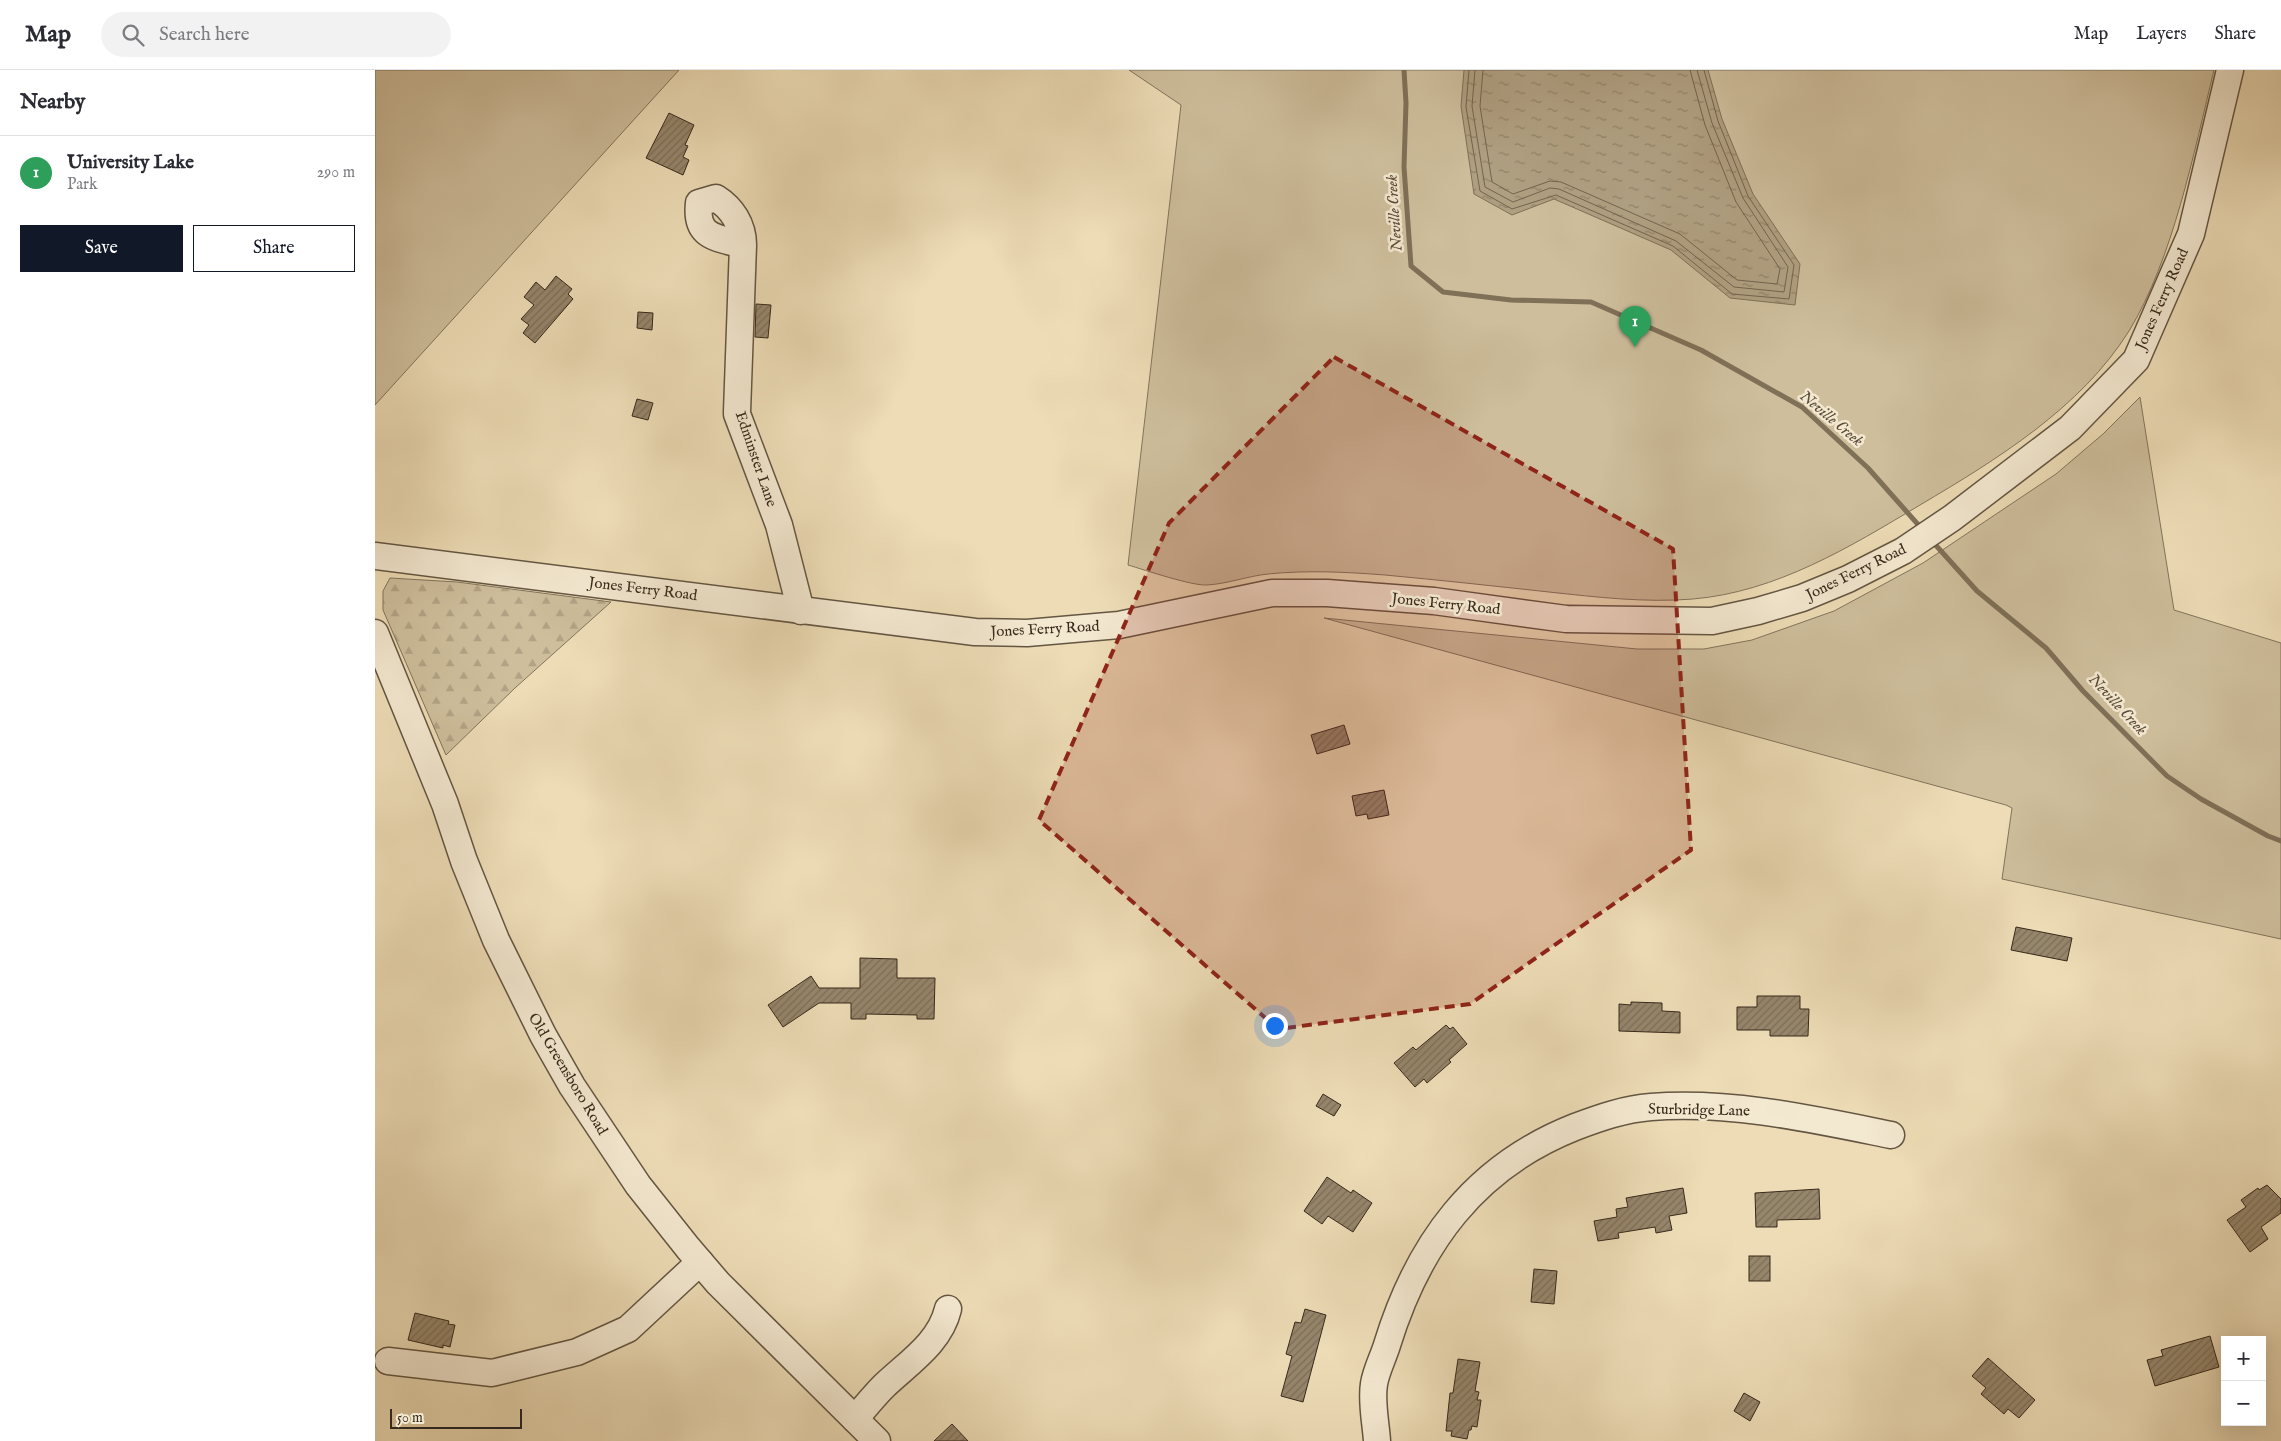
<!DOCTYPE html>
<meta charset="utf-8">
<style>
:root{--surface:#fff;--page:#f2f2f3;--text:#2b2b33;--muted:#7c7c81;--line:#e1e1e2;--accent:#111827}
body{margin:0;font-family:"IM FELL English",serif;background:var(--page);color:var(--text)}
.controls{position:absolute;right:15px;bottom:15px;display:grid;overflow:hidden;border-radius:0px;box-shadow:0 5px 20px #0002}
.controls button{width:45px;height:45px;display:grid;place-items:center;padding:0;border:0;border-bottom:1px solid var(--line);background:var(--surface);color:var(--text);font:25px sans-serif}
.scale{position:absolute;left:15px;bottom:12px;width:132px;box-sizing:border-box;padding-left:5px;border:2px solid #37291b;border-top:0;font-size:14px;line-height:18px;white-space:nowrap;color:#37291b;-webkit-text-stroke:4px #f3e8d0;paint-order:stroke}
.you{position:absolute;left:899px;top:955px;width:18px;height:18px;margin:-12px;border:4px solid #fff;border-radius:50%;background:#1a73e8;box-shadow:0 0 0 8px #1a73e833}
.badge{display:grid;place-items:center;width:32px;height:32px;border-radius:50%;background:var(--accent);color:#fff;font-size:16px;font-weight:700}
.pin{position:absolute;translate:-50% -41px;filter:drop-shadow(0 1px 2px #0008)}
.pin::after{content:'';position:absolute;top:26px;width:18px;height:15px;background:inherit;clip-path:polygon(0 0,100% 0,50% 100%)}
.list{margin:0;padding:0;list-style:none}
h2{display:flex;justify-content:space-between;align-items:center;height:65px;margin:0;padding:0 20px;font-size:21px}
h2 small{font-size:16px;font-weight:400;color:var(--muted)}
.list li{display:grid;grid-template-columns:32px 1fr auto;gap:15px;align-items:center;box-sizing:border-box;height:75px;padding:0 20px;border-top:1px solid var(--line)}
.list b{display:block;font-size:19px;white-space:nowrap}
.list p{margin:0;font-size:16px;white-space:nowrap;color:var(--muted)}
.list em{font-size:16px;font-style:normal;color:var(--muted)}
.actions{display:flex;gap:10px;padding:15px 20px}
.actions a{flex:1;padding:11px 0;border:1px solid var(--accent);border-radius:0px;text-align:center;font-size:18px;color:var(--accent)}
.actions .main{background:var(--accent);color:#fff}
.icon{flex:none;width:28px;height:28px;fill:none;stroke:currentColor;stroke-width:2;stroke-linecap:round;stroke-linejoin:round}
.map{position:relative;flex:none;width:1906px;height:1371px;overflow:hidden}
header{display:flex;align-items:center;gap:30px;box-sizing:border-box;height:70px;padding:0 25px;background:var(--surface);border-bottom:1px solid var(--line)}
header strong{font-size:24px}
nav{display:flex;gap:28px;margin-inline-start:auto;font-size:18px}
.search{width:350px;height:45px;background:var(--page);display:flex;align-items:center;gap:12px;box-sizing:border-box;padding:0 18px;border-radius:28px;color:var(--muted);font-size:19px}
main{display:flex}
aside{flex:1;background:var(--surface)}
.map>svg:first-child{display:block}
.forest{fill:url(#forest-firs);stroke:#82745c}
.park{fill:#cebe9c;stroke:#82745c}
.water{fill:url(#water-ripples);stroke:#7f7058}
.lines{fill:none;stroke-linecap:round;stroke-linejoin:round}
.shore{stroke:#73644e;stroke-width:1}
.stream{stroke:#7f7058;stroke-width:5}
.building{fill:url(#building-hatch);stroke:#37291b}
.minor-casing{stroke:#645642;stroke-width:29}
.minor{stroke:#f3e8d0;stroke-width:26}
.marked{fill:#8f2418;fill-opacity:0.2;stroke:#8f2418;stroke-width:4;stroke-dasharray:10 6;stroke-linejoin:round}
.labels{text-anchor:middle;dominant-baseline:central;stroke-width:5;stroke-linejoin:round;paint-order:stroke}
.street-label{font-size:15px;fill:#37291b;stroke:#f3e8d0}
.water-label{font-size:16px;font-style:italic;fill:#5b4c3a;stroke:#f3e8d0}
</style>
<header>
<strong>Map</strong>
<div class="search"><svg class="icon" aria-label="search" viewBox="0 0 24 24"><circle cx="10" cy="10" r="6"/><path d="M15 15l6 6"/></svg>Search here</div>
<nav><a>Map</a><a>Layers</a><a>Share</a></nav>
</header>
<main>
<aside>
<h2>Nearby<small></small></h2>
<ul class="list">
<li><span class="badge" style="background:#2e9e5b">1</span><div><b>University Lake</b><p>Park</p></div><em>290 m</em></li>
</ul>
<div class="actions"><a class="main">Save</a><a>Share</a></div>
</aside>
<div class="map">
<svg width="1906" height="1371" viewBox="0 0 1906 1371">
<defs>
<pattern id="forest-firs" width="22" height="20" patternUnits="userSpaceOnUse" patternTransform="scale(1.25)"><rect width="22" height="20" fill="#cebe9c"/><path d="M5 1l3.5 6h-7zM16 11l3.5 6h-7z" fill="#b2a386"/></pattern>
<pattern id="water-ripples" width="26" height="14" patternUnits="userSpaceOnUse" patternTransform="scale(1.25)"><rect width="26" height="14" fill="#af9f81"/><path d="M2 4q2-2 4 0t4 0M15 11q2-2 4 0t4 0" fill="none" stroke="#8f8269"/></pattern>
<pattern id="building-hatch" width="6" height="6" patternUnits="userSpaceOnUse" patternTransform="scale(1.25)"><rect width="6" height="6" fill="#96866c"/><path d="M-1 1l2-2M0 6l6-6M5 7l2-2" fill="none" stroke="#7b6e58"/></pattern>
</defs>
<rect width="100%" height="100%" fill="#eddcb6"/>
<filter id="stains"><feTurbulence type="fractalNoise" baseFrequency=".004" numOctaves="4"/><feColorMatrix values="0 0 0 0 .2 0 0 0 0 .09 0 0 0 0 .02 0 0 0 .5 -.17"/></filter>
<radialGradient id="worn" r=".72"><stop offset=".6" stop-color="#630" stop-opacity="0"/><stop offset="1" stop-color="#630" stop-opacity=".3"/></radialGradient>
<!-- forest -->
<path class="forest" d="M15 508 82 512 236 532 140 618 71 685 8 540V521Z"/>
<!-- park -->
<g class="park">
<path d="M0 0H304L0 335Z"/>
<path d="M754 0H1839C1819 82 1798 189 1754 261 1706 338 1621 390 1545 435 1475 477 1401 522 1318 529 1270 533 1221 527 1174 522 1119 516 1064 510 1010 505 971 502 932 500 893 504 873 506 852 514 832 515 817 516 770 500 753 495L806 35Z"/>
<path d="M1765 327 1799 540 1906 573V869L1627 809 1637 738 1631 735 949 548 1262 579H1329L1377 570 1459 541 1548 493 1681 404 1728 364Z"/>
</g>
<!-- water -->
<path class="water" d="M1089 0H1333L1347 49 1378 124 1425 194 1420 235 1355 228 1296 180 1179 129 1137 145 1099 124 1086 36Z"/>
<g class="lines">
<!-- shore -->
<g class="shore">
<path d="M1094 0 1091 37 1105 121 1137 139 1181 125 1298 176 1357 224 1414 229 1419 195 1373 126 1343 51 1329 0"/>
<path d="M1100 0 1097 36 1110 117 1138 132 1175 118 1184 119 1301 171 1359 217 1409 222 1413 197 1368 128 1337 53 1322 0"/>
<path d="M1108 0 1105 36 1117 112 1138 124 1175 111 1186 112 1305 164 1362 210 1402 214 1405 199 1361 132 1330 55 1315 0"/>
</g>
<!-- stream -->
<g class="stream">
<path d="M1029 0 1031 33 1029 97 1036 196 1068 222 1136 230 1216 232 1326 280 1427 337 1493 398 1547 459"/>
<path d="M1557 471 1602 521 1671 578 1708 621 1792 706 1826 729 1893 766 1906 771"/>
</g>
</g>
<!-- building -->
<g class="building">
<path d="M294 43 319 55 310 75 313 76 308 87 314 90 308 105 271 88Z"/>
<path d="M181 206 197 219 193 224 198 229 160 273 148 263 154 255 146 249 159 235 149 227 161 212 170 220Z"/>
<path d="M381 234 396 235 393 268 380 267Z"/>
<path d="M263 242 278 243 277 260 262 258Z"/>
<path d="M262 329 278 333 273 350 257 346Z"/>
<path d="M969 655 975 674 942 684 936 665Z"/>
<path d="M1009 720 1014 745 993 749 992 744 981 746 977 726Z"/>
<path d="M1641 857 1697 868 1692 891 1636 880Z"/>
<path d="M485 888 522 889V908H560L559 949H542V945L491 944V949H476V933H444L408 957 393 935 436 906 444 918H485Z"/>
<path d="M1382 926H1425V939H1434L1433 966H1395V960H1362V937H1382Z"/>
<path d="M1256 932 1287 933V941L1305 942V963L1244 961V934L1256 935Z"/>
<path d="M1071 955 1075 959 1078 957 1092 974 1074 990 1076 992 1052 1013 1049 1009 1040 1017 1019 993 1038 977 1041 980Z"/>
<path d="M948 1024 966 1035 959 1046 941 1036Z"/>
<path d="M952 1107 976 1123 978 1120 997 1133 978 1162 953 1146 947 1154 929 1141Z"/>
<path d="M1892 1115 1906 1129V1143L1886 1157 1893 1169 1875 1182 1852 1150 1871 1137 1866 1130 1883 1118 1884 1120Z"/>
<path d="M1308 1118 1312 1143 1294 1146 1297 1160 1281 1163 1280 1157 1243 1163 1244 1168 1223 1171 1219 1151 1242 1147 1241 1139 1253 1137 1251 1128Z"/>
<path d="M1444 1119 1445 1149 1402 1150V1157H1381L1380 1123Z"/>
<rect x="1374" y="1186" width="21" height="25"/>
<path d="M1159 1199 1182 1201 1179 1234 1156 1232Z"/>
<path d="M930 1239 951 1245 928 1332 906 1326 917 1286 911 1284 920 1252 926 1253Z"/>
<path d="M40 1243 74 1251 73 1254 80 1255 75 1277 68 1275V1278L33 1270Z"/>
<path d="M1835 1266 1844 1297 1780 1316 1772 1290 1788 1286 1786 1280Z"/>
<path d="M1613 1288 1660 1330 1644 1348 1633 1339 1629 1344 1606 1324 1611 1318 1597 1306Z"/>
<path d="M1083 1289 1105 1292 1100 1321 1104 1322 1102 1330H1106L1102 1357 1097 1356 1096 1360H1094L1092 1369 1076 1366 1077 1361H1071L1075 1323H1078Z"/>
<path d="M1369 1323 1385 1332 1375 1351 1359 1341Z"/>
<path d="M577 1354 593 1371H559Z"/>
</g>
<g class="lines">
<!-- minor casing -->
<g class="minor-casing">
<g id="minor">
<path d="M368 175C341 167 320 168 324 133L341 128C357 138 368 155 368 175L362 342V344L404 455 426 541"/>
<path d="M0 486 600 562 652 563 744 555 897 523H952L1059 531 1191 549 1337 551 1383 541 1427 528 1473 509 1528 481 1577 448 1695 358 1761 290 1816 164 1855 0"/>
<path d="M0 563 70 734 89 791 121 870 168 965 197 1016 263 1115 313 1178 343 1213 502 1371"/>
<path d="M13 1291 117 1303 202 1282 253 1259 325 1192"/>
<path d="M480 1349C490 1337 499 1326 509 1316 533 1293 565 1273 573 1239"/>
<path d="M1002 1371C1001 1354 996 1332 999 1314 1001 1301 1008 1288 1012 1275 1043 1174 1099 1097 1200 1057 1224 1048 1249 1039 1276 1037 1357 1031 1437 1049 1516 1065"/>
</g>
</g>
<!-- minor -->
<use href="#minor" class="minor"/>
</g>
<!-- marked area -->
<path class="marked" d="M959 287 1298 479 1316 780 1095 934 903 959 664 750 794 453Z"/>
<g class="labels">
<!-- street labels -->
<g class="street-label">
<text transform="translate(1787 229) rotate(-66)">Jones Ferry Road</text>
<text transform="translate(381 389) rotate(71)">Edminster Lane</text>
<text transform="translate(1481 502) rotate(-26)">Jones Ferry Road</text>
<text transform="translate(268 519) rotate(7)">Jones Ferry Road</text>
<text transform="translate(1071 534) rotate(6)">Jones Ferry Road</text>
<text transform="translate(670 559) rotate(-3)">Jones Ferry Road</text>
<text transform="translate(193 1004) rotate(59)">Old Greensboro Road</text>
<text transform="translate(1324 1040) rotate(1)">Sturbridge Lane</text>
</g>
<!-- water labels -->
<g class="water-label">
<text transform="translate(1020 143) rotate(-94)">Neville Creek</text>
<text transform="translate(1456 349) rotate(40)">Neville Creek</text>
<text transform="translate(1742 635) rotate(47)">Neville Creek</text>
</g>
</g>
<rect width="100%" height="100%" filter="url(#stains)"/>
<rect width="100%" height="100%" fill="url(#worn)"/>
</svg>
<div class="controls">
<button>+</button>
<button>−</button>
</div>
<div class="scale">50 m</div>
<div class="you"></div>
<div class="pin badge" style="left:1260px;top:277px;background:#2e9e5b">1</div>
</div>
</main>
